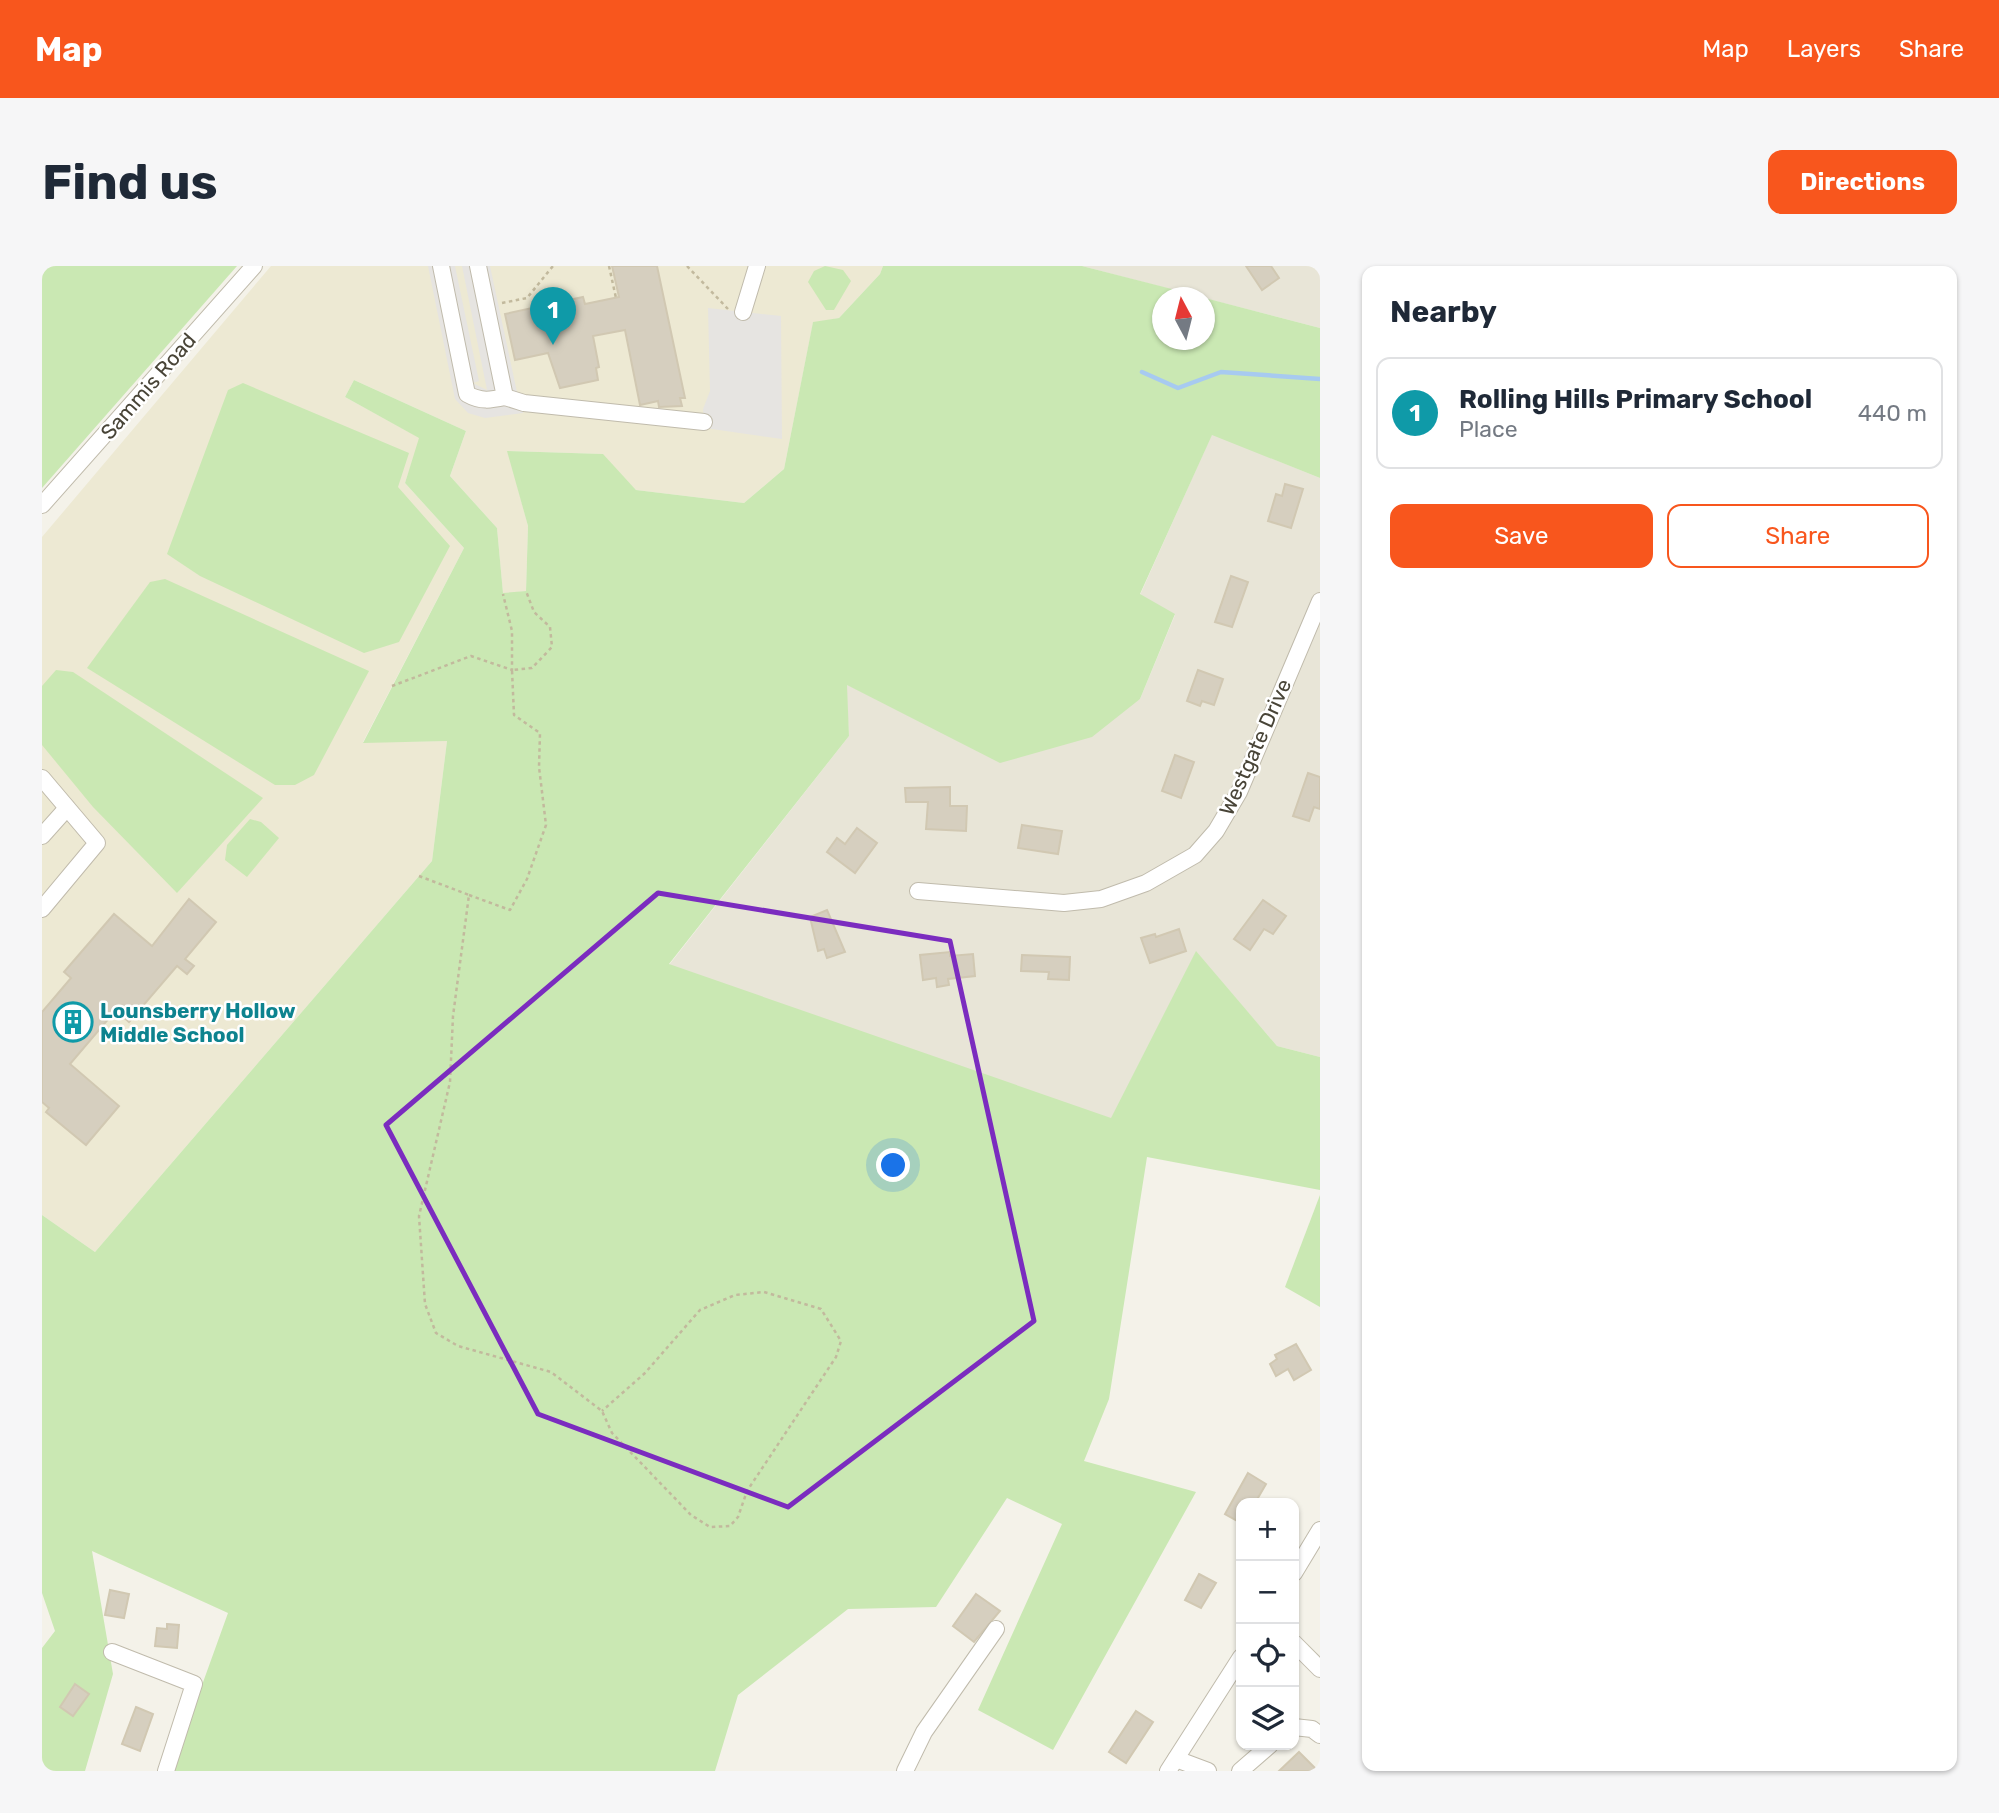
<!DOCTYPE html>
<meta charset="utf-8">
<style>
:root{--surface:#fff;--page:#f6f6f7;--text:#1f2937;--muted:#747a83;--line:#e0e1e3;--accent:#f8561d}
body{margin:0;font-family:Rubik,sans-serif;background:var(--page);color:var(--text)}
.controls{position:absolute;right:21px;bottom:21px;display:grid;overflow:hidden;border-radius:14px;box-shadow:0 2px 5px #0004}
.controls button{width:63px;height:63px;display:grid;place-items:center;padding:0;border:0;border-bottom:2px solid var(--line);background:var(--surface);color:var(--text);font:35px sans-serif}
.compass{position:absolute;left:1110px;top:21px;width:63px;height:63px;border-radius:50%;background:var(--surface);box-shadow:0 2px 5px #0004;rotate:353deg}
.you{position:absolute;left:852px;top:900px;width:24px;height:24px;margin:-18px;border:5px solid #fff;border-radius:50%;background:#1a73e8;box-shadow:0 0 0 10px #1a73e833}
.badge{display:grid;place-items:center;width:46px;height:46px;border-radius:50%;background:var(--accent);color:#fff;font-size:23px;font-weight:700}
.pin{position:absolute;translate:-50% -58px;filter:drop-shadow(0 2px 4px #0008)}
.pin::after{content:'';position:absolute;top:37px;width:24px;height:21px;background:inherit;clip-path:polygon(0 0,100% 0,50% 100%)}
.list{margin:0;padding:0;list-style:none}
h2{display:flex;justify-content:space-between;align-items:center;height:91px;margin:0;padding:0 28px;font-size:30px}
h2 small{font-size:23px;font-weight:400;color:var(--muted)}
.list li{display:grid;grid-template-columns:46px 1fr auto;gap:21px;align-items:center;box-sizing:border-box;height:112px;margin:0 14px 14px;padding:0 14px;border:2px solid var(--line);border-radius:14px}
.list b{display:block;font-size:26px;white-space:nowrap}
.list p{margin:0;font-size:23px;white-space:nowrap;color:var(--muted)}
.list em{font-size:23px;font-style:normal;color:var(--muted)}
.actions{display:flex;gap:14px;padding:21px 28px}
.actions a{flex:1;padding:16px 0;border:2px solid var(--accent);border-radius:14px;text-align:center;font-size:24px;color:var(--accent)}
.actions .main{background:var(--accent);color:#fff}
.icon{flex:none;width:38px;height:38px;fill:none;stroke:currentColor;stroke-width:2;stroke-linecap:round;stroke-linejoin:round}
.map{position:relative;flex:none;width:1278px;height:1505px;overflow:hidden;border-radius:14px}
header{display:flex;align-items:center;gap:42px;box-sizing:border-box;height:98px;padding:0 35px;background:var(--accent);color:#fff}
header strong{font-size:33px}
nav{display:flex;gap:38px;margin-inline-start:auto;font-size:24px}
.intro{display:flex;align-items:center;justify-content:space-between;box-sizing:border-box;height:168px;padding:0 42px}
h1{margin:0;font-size:49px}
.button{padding:18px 32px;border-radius:14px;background:var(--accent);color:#fff;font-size:24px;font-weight:700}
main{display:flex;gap:42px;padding:0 42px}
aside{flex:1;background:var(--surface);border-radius:14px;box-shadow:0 2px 5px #0004}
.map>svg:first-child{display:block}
.residential{fill:#e8e5d7}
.education{fill:#ede9d3}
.green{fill:#cae8b3}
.parking{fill:#e6e4e1}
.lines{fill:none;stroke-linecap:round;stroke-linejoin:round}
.stream{stroke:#a7caf0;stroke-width:4.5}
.building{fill:#d6cfbf;stroke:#d1c8b2;stroke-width:2}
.minor-casing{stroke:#c0bbac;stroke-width:18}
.path{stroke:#c2b99d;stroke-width:2.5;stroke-dasharray:3.5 3.5;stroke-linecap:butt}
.minor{stroke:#fff;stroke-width:16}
.marked{fill:none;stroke:#7b2cbf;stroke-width:5;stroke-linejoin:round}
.labels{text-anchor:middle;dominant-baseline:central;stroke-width:5;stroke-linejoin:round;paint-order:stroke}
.street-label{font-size:21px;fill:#484437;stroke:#fff}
.culture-label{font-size:21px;font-weight:bold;fill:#0d838f;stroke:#fff;text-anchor:start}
</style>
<header>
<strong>Map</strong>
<nav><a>Map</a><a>Layers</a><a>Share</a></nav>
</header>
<div class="intro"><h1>Find us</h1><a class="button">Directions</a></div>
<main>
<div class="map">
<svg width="1278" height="1505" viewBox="0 0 1278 1505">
<rect width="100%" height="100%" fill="#f4f2e9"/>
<!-- residential -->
<g class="residential">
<path d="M1040 0H1278V62L1162 32Z"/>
<path d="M1170 168 1278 212V791L1235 780 1154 686 1069 853 627 699 807 470 804 418 958 496 1098 433 1133 349 1098 329Z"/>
</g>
<!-- education -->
<path class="education" d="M229 0H841L838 8 797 52 771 57 742 203 702 237 594 224 560 188 466 185 486 260 484 325 461 328 455 262 408 210 424 165 312 114 303 131 378 172 363 217 422 282 321 476 405 475 390 595 53 986 0 949V271Z"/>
<!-- green -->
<g class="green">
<path d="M0 0H195L0 222Z"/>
<path d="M783 0 801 4 809 15 792 44H784L766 16 772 5Z"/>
<path d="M841 0H1040L1161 31 1120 32V74H1162L1163 32 1278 62V212L1170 169 1098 328 1133 348 1098 433 1050 471 958 497 805 419 807 470 627 698 1069 852 1154 685 1235 780 1278 791V924L1105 891 1067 1133 1042 1195 1154 1226 1011 1484 936 1444 1020 1258 965 1232 894 1341 806 1343 696 1429 673 1505H129L186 1347 50 1285 71 1408 43 1505H0V1382L13 1365 0 1327V949L53 986 390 595 405 475 321 477 422 282 363 217 377 172 303 131 312 114 424 165 408 210 455 262 461 327 484 325 486 260 465 185 561 188 594 224 702 237 742 203 771 56 797 52 838 8Z"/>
<path d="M201 117 367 187 356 221 408 280 357 376 322 387 158 310 125 288 186 124Z"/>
<path d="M123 313 327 405 272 509 253 519H233L45 402 108 316Z"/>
<path d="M14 404 31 406 221 532 135 627 51 541 0 479V420Z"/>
<path d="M208 553 219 556 237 572 205 611 183 594 185 579Z"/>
<path d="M1278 929V1041L1243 1021Z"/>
</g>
<!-- parking -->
<g class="parking">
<path d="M386 0H413L437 115 431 117 445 124 420 0H448L475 126 483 131 481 147 443 152 426 147 413 133Z"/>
<path d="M666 42 739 50 740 173 663 162 661 143 668 125Z"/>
</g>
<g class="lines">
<!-- stream -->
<path class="stream" d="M1100 106 1136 122 1179 106 1278 113"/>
</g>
<!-- building -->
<g class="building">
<path d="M570 0H615L643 132H638L640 140 617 141 616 135 598 139 583 64 551 70 557 101 554 102 556 114 518 122 506 87 473 94 463 48 541 31 543 38 577 31Z"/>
<path d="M1204 0H1229L1237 12 1220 24Z"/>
<path d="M1243 218 1261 223 1249 262 1226 255 1234 228 1240 230Z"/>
<path d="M1189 310 1206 316 1190 361 1173 356Z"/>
<path d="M1156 404 1181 413 1172 439 1160 435 1158 440 1145 435Z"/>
<path d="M1133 489 1152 496 1139 532 1120 525Z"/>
<path d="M1266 507 1278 511V543L1272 541 1267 555 1251 550Z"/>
<path d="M908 521V540H925L924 565 884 563 886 536H864L863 522Z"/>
<path d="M980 559 1020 565 1016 588 976 582Z"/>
<path d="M815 562 835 577 813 607 785 586 795 572 803 578Z"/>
<path d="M147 633 174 656 143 693 152 700 145 708 135 700 87 756 74 744 28 798 77 840 44 879 4 846 7 842 0 836V746L29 712 22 706 72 648 110 680Z"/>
<path d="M1221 634 1244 650 1231 668 1222 663 1208 684 1192 673Z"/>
<path d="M785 644 803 686 785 692 782 683 776 685 768 651Z"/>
<path d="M1137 663 1144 685 1108 697 1099 672 1113 668 1114 671Z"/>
<path d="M908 686V690L931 688 933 710 906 713 907 719 895 721 894 712 881 714 878 689Z"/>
<path d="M980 689 1028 691 1027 714 1006 713 1007 706 979 705Z"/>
<path d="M1254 1078 1269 1104 1252 1114 1246 1103 1234 1110 1228 1098 1235 1093 1233 1089Z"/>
<path d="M1206 1207 1224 1218 1213 1237H1199V1257L1183 1248Z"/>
<path d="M1157 1308 1174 1317 1159 1342 1143 1334Z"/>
<path d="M68 1324 87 1328 82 1352 63 1349Z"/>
<path d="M934 1328 958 1345 932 1376 911 1360Z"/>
<path d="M125 1358 137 1359 135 1382 113 1380 115 1362 125 1363Z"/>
<path d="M33 1418 47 1428 31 1450 18 1441Z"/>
<path d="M94 1441 111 1448 98 1485 80 1478Z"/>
<path d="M1094 1445 1111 1456 1084 1497 1067 1486Z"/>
<path d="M1257 1486 1276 1505H1237Z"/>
</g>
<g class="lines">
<!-- minor casing -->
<g class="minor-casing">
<g id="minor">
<path d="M399 0 425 128C439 136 449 134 463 131L436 0"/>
<path d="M701 46 715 0"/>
<path d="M463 131 482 137 662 156"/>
<path d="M0 239 212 0"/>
<path d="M0 512 55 577 0 643"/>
<path d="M0 570 25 542"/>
<path d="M876 625 1022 637 1059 633 1104 617 1153 589 1174 565 1197 526 1278 335"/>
<path d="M1252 1307 1278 1264"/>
<path d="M1252 1377 1278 1403"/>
<path d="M70 1386 152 1418 124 1505"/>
<path d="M1252 1461 1270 1463 1278 1469"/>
<path d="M1134 1493 1166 1505"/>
<path d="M863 1505 882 1466 954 1363"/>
<path d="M1126 1505 1199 1391"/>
<path d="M1198 1505 1228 1479"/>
</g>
</g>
<!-- path -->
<g class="path">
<path d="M567 0 574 32"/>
<path d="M645 0 686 43"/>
<path d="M460 37 485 32 511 0"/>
<path d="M350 420 429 390 470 404V365L461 328"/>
<path d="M377 610 427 629 411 750 408 816 377 950 383 1038 394 1067 416 1080 509 1106 560 1145 570 1167 649 1249 668 1261 688 1260 696 1251 705 1225 794 1091 799 1075 779 1043 722 1026 693 1029 658 1044 603 1107 560 1145"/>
<path d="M427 629 468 644 485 613 504 559 497 501 498 467 472 449 470 404 490 402 510 381 508 361 492 346 484 325"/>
</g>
<!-- minor -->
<use href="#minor" class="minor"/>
</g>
<!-- marked area -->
<path class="marked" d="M616 627 908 675 992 1055 746 1241 496 1148 344 859Z"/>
<!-- icons -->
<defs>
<g id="building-ring" transform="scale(2.0125)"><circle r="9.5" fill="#fff" stroke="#0f9aa8" stroke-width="1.5"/><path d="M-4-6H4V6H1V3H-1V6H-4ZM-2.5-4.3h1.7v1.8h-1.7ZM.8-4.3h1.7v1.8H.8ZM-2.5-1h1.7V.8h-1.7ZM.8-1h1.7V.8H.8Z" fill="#0f9aa8"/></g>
</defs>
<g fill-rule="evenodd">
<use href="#building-ring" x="31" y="756"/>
</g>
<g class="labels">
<!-- street labels -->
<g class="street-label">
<text transform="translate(106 120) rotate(-49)">Sammis Road</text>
<text transform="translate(1213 481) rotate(-66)">Westgate Drive</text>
</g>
<!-- culture labels -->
<g class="culture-label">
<text x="58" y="744">Lounsberry Hollow<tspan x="58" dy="24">Middle School</tspan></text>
</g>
</g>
</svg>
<div class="controls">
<button>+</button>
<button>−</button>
<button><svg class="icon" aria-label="locate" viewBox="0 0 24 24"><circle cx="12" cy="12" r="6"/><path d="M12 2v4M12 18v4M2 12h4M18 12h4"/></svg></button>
<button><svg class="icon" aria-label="layers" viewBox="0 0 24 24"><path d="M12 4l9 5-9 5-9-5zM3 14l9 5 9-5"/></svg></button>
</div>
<svg class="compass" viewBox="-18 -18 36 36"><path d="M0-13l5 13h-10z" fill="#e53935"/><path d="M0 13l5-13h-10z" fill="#747a83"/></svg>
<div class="you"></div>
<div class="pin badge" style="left:511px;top:79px;background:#0f9aa8">1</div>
</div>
<aside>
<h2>Nearby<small></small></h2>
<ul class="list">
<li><span class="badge" style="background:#0f9aa8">1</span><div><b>Rolling Hills Primary School</b><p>Place</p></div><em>440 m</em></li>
</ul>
<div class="actions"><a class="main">Save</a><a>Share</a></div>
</aside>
</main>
